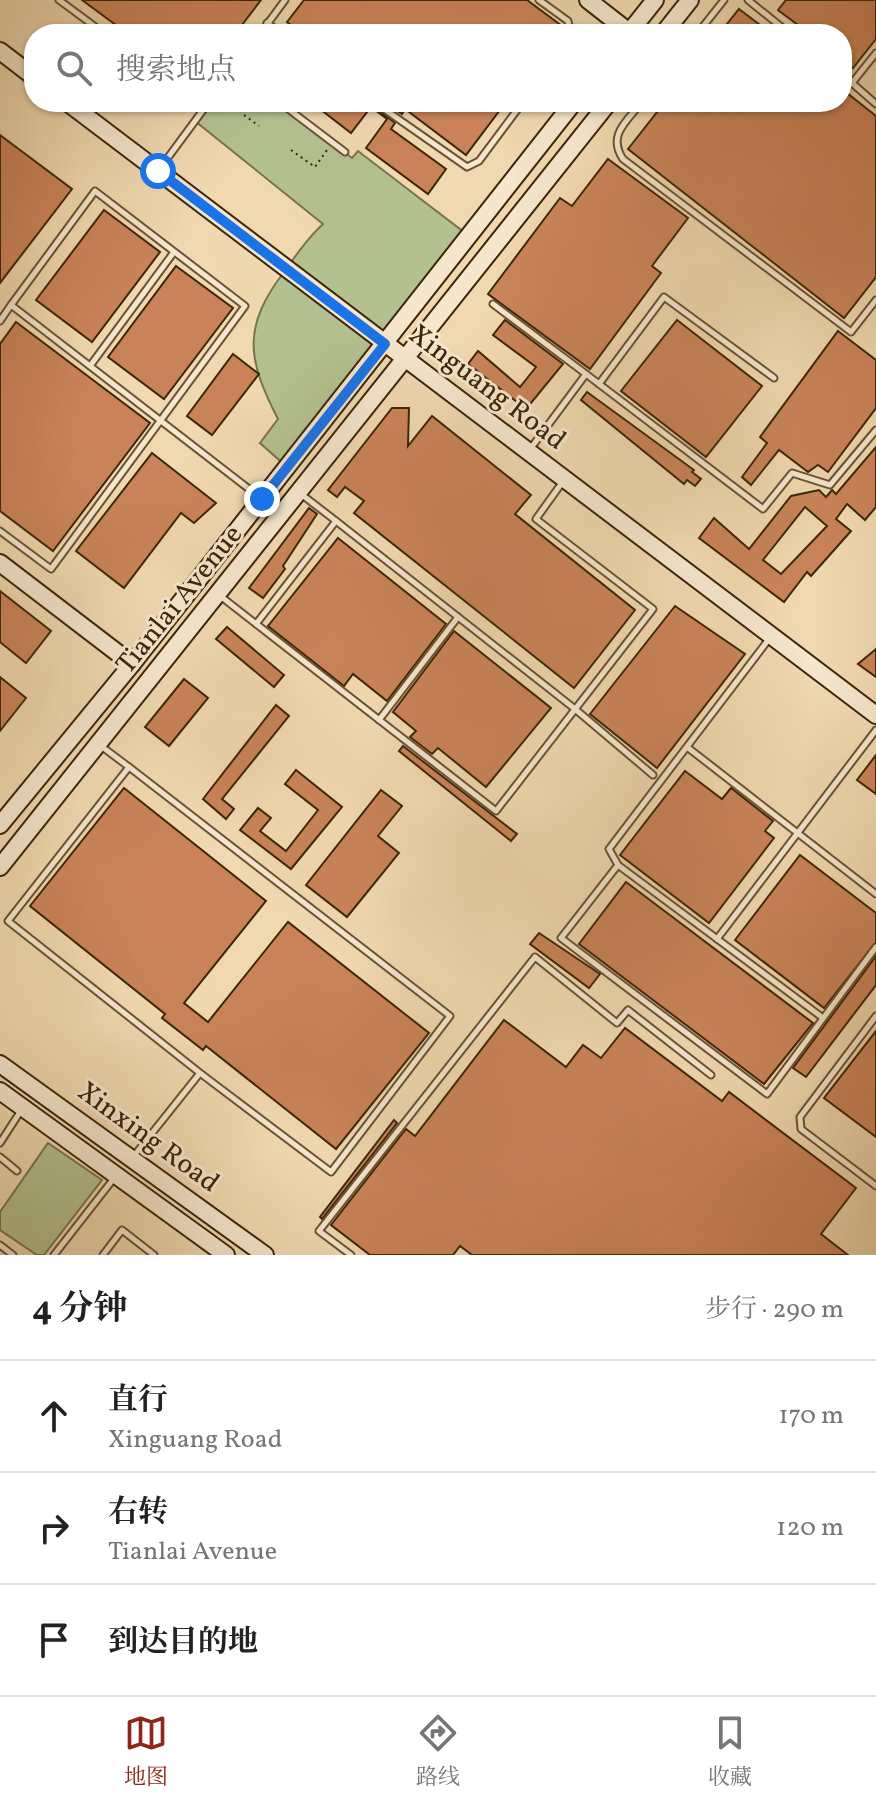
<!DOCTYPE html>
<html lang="zh">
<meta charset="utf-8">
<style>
:root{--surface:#fff;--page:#f2f2f2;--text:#222;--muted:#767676;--line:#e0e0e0;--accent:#8f2418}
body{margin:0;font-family:Vollkorn,"Noto Serif SC",serif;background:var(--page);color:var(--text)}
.stop{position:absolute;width:24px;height:24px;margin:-18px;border:6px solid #1a73e8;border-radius:50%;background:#fff}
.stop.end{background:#1a73e8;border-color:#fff;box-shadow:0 2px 8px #0008}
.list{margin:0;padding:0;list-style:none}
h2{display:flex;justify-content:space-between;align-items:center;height:104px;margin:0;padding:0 32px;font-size:34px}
h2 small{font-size:26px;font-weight:400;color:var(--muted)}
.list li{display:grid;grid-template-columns:52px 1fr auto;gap:24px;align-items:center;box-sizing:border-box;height:112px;padding:0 32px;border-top:2px solid var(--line)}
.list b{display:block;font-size:30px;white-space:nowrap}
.list p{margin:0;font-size:26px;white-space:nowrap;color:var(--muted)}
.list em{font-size:26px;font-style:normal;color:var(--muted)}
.icon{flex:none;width:44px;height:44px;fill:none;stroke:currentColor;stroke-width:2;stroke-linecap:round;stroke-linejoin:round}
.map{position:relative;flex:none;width:876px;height:1255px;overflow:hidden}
.search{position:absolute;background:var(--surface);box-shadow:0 2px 6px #0004;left:24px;right:24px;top:24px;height:88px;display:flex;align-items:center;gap:20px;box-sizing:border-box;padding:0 28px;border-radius:32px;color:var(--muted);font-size:30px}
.sheet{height:440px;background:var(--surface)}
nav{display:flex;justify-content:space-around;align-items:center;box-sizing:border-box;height:112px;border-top:2px solid var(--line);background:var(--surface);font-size:22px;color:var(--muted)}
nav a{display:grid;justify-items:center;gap:4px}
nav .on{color:var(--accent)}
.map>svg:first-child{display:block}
.green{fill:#b3c090;stroke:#78734c;stroke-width:2}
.building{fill:#ca8358;stroke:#3c2608;stroke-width:2;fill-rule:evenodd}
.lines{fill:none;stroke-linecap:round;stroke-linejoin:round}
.lane-casing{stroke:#695232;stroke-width:9}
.secondary-casing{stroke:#3c2608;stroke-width:20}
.path{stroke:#3c2608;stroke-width:2;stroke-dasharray:2 4;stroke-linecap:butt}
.lane{stroke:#f5e6cc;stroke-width:5}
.secondary{stroke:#f5e6cc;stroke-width:16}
.route{stroke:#1a73e8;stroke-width:10}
.labels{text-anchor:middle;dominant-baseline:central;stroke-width:6;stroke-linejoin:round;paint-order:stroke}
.street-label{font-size:28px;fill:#3c2608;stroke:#f5e6cc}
</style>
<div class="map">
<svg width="876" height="1255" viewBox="0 0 876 1255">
<rect width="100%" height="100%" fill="#f0d8b0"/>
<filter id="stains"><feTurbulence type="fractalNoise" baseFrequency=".0025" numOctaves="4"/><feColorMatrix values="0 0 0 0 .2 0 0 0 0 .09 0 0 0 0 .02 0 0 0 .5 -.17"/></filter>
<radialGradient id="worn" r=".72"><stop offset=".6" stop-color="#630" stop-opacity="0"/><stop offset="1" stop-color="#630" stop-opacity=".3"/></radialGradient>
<!-- green -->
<g class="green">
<path d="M209 102H279L352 158 358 151 469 236 287 467 260 443 278 419C247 359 242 327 284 272 296 255 308 238 323 224L195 121Z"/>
<path d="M48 1143 102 1180 44 1255H37L0 1230V1212Z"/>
</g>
<!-- building -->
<g class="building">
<path d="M82 0H261L235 34H128Z"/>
<path d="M304 0H527L562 26 557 34H303L287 22Z"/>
<path d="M786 0H876V39L853 68 842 59V34H810L778 10Z"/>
<path d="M739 9 772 34H719Z"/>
<path d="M842 89 876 116V277L844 318 628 149 665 102H842Z"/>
<path d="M311 102H369L395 123 391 129 446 169 428 194 366 148 387 119 371 107 351 133Z"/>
<path d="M384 102H506L466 155 405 109 402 114Z"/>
<path d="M0 135 72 189 0 283Z"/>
<path d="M608 159 688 218 652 266 661 273 590 369 488 294 560 198 572 206Z"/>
<path d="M104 210 160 252 92 342 36 300Z"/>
<path d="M176 266 233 308 164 399 108 357Z"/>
<path d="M505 320 563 364 526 409 468 364 478 351 520 387 536 367 493 335Z"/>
<path d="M677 320 762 386 706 457 621 391Z"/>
<path d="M16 322 150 423 53 551 0 511V344Z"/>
<path d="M838 331 876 360V408L828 472 818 465 808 472 779 450 751 485 742 477 767 443 760 437Z"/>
<path d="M233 354 259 374 212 435 187 416Z"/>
<path d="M587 392 694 470 692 472 701 479 695 486 687 480 684 484 581 400Z"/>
<path d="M392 408H409L408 446 432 416 531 495 515 514 635 610 574 688 354 513 364 501 345 487 337 497 328 490Z"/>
<path d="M876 447V507L865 520 847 504 836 519 851 531 811 576 807 572 784 602 699 538 714 518 749 549 791 496 819 490 826 497 832 490 836 494ZM805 507 827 526 781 574 763 560Z"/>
<path d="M152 453 216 503 194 523 181 513 124 588 76 551Z"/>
<path d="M309 508 317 514 283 566 285 569 263 598 249 588Z"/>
<path d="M338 538 446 624 387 701 353 674 344 686 268 626Z"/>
<path d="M0 591 51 631 26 663 0 642Z"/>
<path d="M675 606 745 654 657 768 590 714Z"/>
<path d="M227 627 284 675 274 687 216 639Z"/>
<path d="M454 631 551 708 486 787 438 748 432 754 410 737 416 731 393 712Z"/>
<path d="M876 649V677L858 664Z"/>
<path d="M0 677 26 698 0 731Z"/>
<path d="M184 679 208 698 169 746 145 727Z"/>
<path d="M276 705 289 716 222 799 234 809 226 819 203 799Z"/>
<path d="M403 746 517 834 511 841 399 751Z"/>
<path d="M876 755V794L857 780Z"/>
<path d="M296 770 342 807 291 869 240 830 258 808 271 818 260 831 286 851 318 810 285 784Z"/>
<path d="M685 771 722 799 731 788 773 821 765 831 774 838 709 923 620 855Z"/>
<path d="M124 788 266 901 184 1003 208 1022 288 922 429 1033 336 1149 206 1046 203 1050 162 1018 165 1014 30 906Z"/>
<path d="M381 790 402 806 378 836 399 853 347 917 306 885Z"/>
<path d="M800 855 876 913V942L824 1008 735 940Z"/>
<path d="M626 882 813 1023 764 1084 579 944Z"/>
<path d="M539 933 600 974 589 988 530 944Z"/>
<path d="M876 956V985L806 1077 793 1068Z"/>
<path d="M504 1020 566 1067 583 1045 601 1058 625 1028 722 1101 729 1092 856 1188 821 1234 848 1255H472L460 1246 453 1255H370L331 1225 406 1129 415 1136Z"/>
<path d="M876 1031V1137L824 1098Z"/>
<path d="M394 1120 397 1123 322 1219 320 1217Z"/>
</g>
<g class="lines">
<!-- lane casing -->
<g class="lane-casing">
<g id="lane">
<path d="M59 0 105 34"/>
<path d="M539 0 568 21 571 34"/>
<path d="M748 0 790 34"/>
<path d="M267 23 282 34"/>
<path d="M260 34 285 0"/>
<path d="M697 34 724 0"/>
<path d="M842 76 852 83 876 53"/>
<path d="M852 83 876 104"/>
<path d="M196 102 204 109"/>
<path d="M279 102 345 152"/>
<path d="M374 102 467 167 479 161 523 102"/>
<path d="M642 102C627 121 607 135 623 159L851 332 876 300"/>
<path d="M161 167 209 102"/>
<path d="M493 304 586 374"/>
<path d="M0 321 11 305 258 496"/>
<path d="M90 366 174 252"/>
<path d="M599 384 664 297 774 378"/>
<path d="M531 448 586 374 763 509 792 473 830 485 876 430"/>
<path d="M336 521 575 709 653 775"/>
<path d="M0 531 51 569 245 306 95 191 11 305"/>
<path d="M219 595 496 811 653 609 536 519 564 480"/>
<path d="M256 624 336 521 301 494"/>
<path d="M769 639 609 849 618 865 561 938 767 1094 876 947"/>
<path d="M379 720 458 617"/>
<path d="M101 746 129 767"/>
<path d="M687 747 876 894"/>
<path d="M618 865 823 1018"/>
<path d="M717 939 876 730"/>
<path d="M876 1016 800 1117 801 1129 876 1186"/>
<path d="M0 1143 22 1109"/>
<path d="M0 1157 17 1171"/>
<path d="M133 1157 200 1073 8 921 129 767 450 1016 331 1172 200 1073"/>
<path d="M0 1245 13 1255"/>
<path d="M54 1255 115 1177"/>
<path d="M103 1255 122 1230 154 1255"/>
<path d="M351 1255 319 1231 535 957 617 1023 628 1010 711 1075"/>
</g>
</g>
<!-- secondary casing -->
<g class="secondary-casing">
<g id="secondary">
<path d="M588 0 629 32"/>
<path d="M628 34 655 0"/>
<path d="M663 34 690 0"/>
<path d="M0 51 34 77"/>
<path d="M67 102 876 715"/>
<path d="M0 563 132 664"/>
<path d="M0 825 132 664 574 102"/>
<path d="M0 867 609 102"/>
<path d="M0 1064 265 1255"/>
<path d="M0 1091 226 1255"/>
</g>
</g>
<!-- path -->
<g class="path">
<path d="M244 115 259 126"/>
<path d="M291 150 315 167 327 150"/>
</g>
<!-- lane -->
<use href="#lane" class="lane"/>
<!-- secondary -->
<use href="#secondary" class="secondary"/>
</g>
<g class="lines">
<!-- route -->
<path class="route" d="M158 171 385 344 262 499"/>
</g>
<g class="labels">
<!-- street labels -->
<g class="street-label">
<text transform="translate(487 388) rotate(37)">Xinguang Road</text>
<text transform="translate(180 600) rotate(-51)">Tianlai Avenue</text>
<text transform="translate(148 1138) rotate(36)">Xinxing Road</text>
</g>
</g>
<rect width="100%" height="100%" filter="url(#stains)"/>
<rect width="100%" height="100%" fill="url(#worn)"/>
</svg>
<div class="stop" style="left:158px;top:171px"></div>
<div class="stop end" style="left:262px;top:499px"></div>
<div class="search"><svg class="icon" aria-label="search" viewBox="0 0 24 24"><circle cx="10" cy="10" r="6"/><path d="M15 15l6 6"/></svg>搜索地点</div>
</div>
<section class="sheet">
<h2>4 分钟<small>步行 · 290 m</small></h2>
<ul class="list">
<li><svg class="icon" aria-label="ahead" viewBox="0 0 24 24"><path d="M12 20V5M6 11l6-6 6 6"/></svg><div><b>直行</b><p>Xinguang Road</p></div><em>170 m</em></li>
<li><svg class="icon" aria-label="right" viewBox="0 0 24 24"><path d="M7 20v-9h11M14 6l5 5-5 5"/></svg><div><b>右转</b><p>Tianlai Avenue</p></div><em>120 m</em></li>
<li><svg class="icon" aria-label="arrive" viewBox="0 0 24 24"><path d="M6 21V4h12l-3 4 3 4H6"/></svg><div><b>到达目的地</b></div></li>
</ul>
</section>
<nav>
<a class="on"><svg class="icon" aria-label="map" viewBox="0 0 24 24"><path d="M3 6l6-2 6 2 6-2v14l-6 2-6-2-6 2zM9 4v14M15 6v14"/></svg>地图</a>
<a><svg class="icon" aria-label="directions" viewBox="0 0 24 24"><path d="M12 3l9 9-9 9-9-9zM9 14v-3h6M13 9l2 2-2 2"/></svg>路线</a>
<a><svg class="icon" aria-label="saved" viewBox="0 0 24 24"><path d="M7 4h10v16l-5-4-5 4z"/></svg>收藏</a>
</nav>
